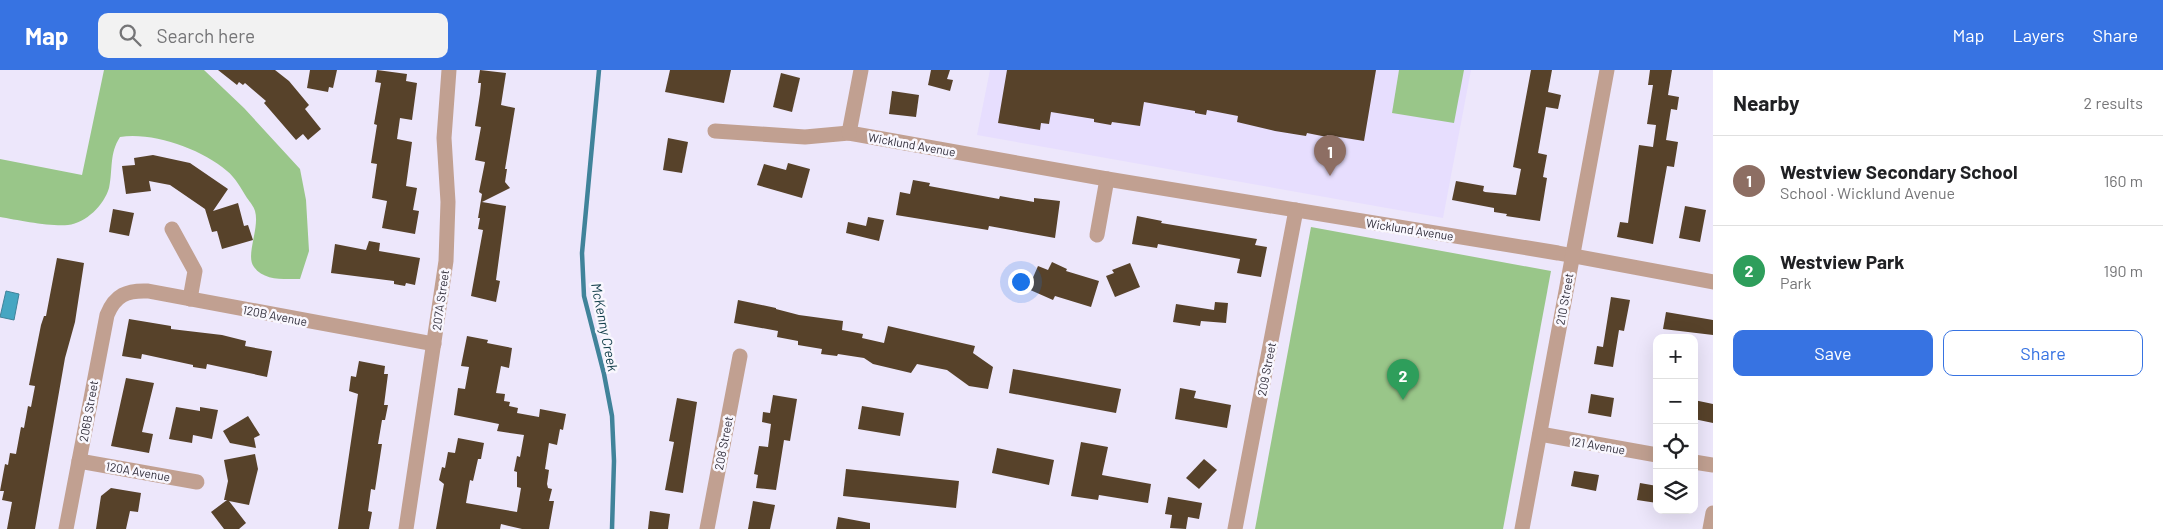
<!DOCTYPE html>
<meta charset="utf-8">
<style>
:root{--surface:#fff;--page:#f2f2f2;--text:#202124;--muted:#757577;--line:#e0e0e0;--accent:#3773e2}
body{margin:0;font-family:Barlow,sans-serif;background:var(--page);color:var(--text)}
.controls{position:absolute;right:15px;bottom:15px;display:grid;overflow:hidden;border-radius:10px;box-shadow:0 5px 20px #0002}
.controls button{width:45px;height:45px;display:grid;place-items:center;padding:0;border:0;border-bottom:1px solid var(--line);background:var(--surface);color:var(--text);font:25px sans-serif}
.you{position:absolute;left:1020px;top:211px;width:18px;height:18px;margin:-12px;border:4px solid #fff;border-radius:50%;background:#1a73e8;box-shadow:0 0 0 8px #1a73e833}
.badge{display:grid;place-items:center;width:32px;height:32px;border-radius:50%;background:var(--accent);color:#fff;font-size:16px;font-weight:700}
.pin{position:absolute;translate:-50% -41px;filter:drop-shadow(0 1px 2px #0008)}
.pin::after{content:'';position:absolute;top:26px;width:18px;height:15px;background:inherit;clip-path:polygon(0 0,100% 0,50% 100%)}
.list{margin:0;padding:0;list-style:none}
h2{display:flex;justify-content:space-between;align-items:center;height:65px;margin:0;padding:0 20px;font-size:21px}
h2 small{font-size:16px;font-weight:400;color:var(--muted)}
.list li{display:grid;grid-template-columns:32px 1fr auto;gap:15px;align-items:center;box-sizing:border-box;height:90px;padding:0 20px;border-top:1px solid var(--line)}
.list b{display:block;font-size:19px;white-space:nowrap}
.list p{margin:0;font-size:16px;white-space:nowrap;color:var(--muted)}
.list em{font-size:16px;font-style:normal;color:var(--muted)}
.actions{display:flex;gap:10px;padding:15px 20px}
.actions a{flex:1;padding:11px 0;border:1px solid var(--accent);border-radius:10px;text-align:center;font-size:18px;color:var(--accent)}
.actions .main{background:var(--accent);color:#fff}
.icon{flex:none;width:28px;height:28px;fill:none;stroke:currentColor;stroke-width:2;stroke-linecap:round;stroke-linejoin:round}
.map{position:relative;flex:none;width:1713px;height:459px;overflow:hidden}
header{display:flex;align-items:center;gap:30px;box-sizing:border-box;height:70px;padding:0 25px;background:var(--accent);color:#fff}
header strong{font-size:24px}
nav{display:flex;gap:28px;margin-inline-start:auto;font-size:18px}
.search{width:350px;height:45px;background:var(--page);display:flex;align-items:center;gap:12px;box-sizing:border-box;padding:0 18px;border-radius:10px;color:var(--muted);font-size:19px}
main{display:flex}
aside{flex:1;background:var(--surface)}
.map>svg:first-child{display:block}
.built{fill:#e7defe}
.green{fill:#99c689}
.water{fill:#46a6c2;stroke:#40839a}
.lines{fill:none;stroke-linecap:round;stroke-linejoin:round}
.stream{stroke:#40839a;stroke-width:4.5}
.building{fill:#57422a}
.minor{stroke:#c1a091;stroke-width:15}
.labels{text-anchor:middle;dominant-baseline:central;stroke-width:5;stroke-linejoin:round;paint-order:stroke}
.street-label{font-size:12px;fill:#33303d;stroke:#f9f7fe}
.water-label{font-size:14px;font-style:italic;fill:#15404c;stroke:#f9f7fe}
</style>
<header>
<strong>Map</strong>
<div class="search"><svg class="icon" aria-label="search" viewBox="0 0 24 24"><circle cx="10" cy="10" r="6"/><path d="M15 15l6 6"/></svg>Search here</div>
<nav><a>Map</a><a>Layers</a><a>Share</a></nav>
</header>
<main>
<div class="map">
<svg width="1713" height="459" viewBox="0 0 1713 459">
<rect width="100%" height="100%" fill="#ede7fb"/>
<!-- built -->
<path class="built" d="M990 0H1471L1443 148 977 65Z"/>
<!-- green -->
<g class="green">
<path d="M104 0H204L244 38 300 99 306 130 309 181 300 209C284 209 264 211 254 197 245 186 260 158 255 141 254 137 250 132 247 128 242 120 235 107 227 101 201 79 154 62 120 67 109 84 113 100 109 118 104 135 86 153 68 155 52 157 17 150 0 147V89L82 105Z"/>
<path d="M1399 0H1464L1454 53 1392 43Z"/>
<path d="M1311 157 1551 201 1503 459H1255Z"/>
</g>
<!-- water -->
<path class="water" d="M6 221 19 224 14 250 0 247Z"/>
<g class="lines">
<!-- stream -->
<path class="stream" d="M599 0 582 183 584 226 604 304 612 346 614 391 612 459"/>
</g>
<!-- building -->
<g class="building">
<path d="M218 0H275L289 11 309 35 305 39 321 59 308 70 303 64 296 70 264 33 266 31 245 13 243 15 239 12 237 15Z"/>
<path d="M310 0H337L333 18 329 17 328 22 307 18Z"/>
<path d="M377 0 407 4 406 11 417 13 412 50 400 48 397 69 412 72 406 116 417 118 413 140 419 141 415 164 382 158 387 131 372 128 377 94 371 93 377 55 374 54 381 13 375 12Z"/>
<path d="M480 0 506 3 501 35 515 38 505 99H507L505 112 510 118 482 132 506 136 496 210 500 211 496 232 471 226 483 160 478 159 480 148H478L482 124 479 122 485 92 475 90 481 57 475 56 480 24 481 13H478Z"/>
<path d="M670 0H731L724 33 665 22Z"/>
<path d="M931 0H950L947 9 953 10 950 21 928 15Z"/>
<path d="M1007 0H1376L1364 71 1327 65V67L1307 63 1306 66 1275 61 1237 52 1238 46 1207 40 1206 45 1195 43V41L1144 32 1140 56 1112 52 1111 55 1094 52V49L1051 42 1049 54 1041 53 1040 60 998 53Z"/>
<path d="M1531 0H1552L1548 22 1561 25 1558 39 1546 37 1538 83 1547 85 1543 107 1547 108 1540 151 1506 146 1507 144 1494 142V138L1452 130 1456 111 1484 116 1483 121 1485 122 1516 125 1521 99 1513 97Z"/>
<path d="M1650 0H1672L1668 25 1679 27 1677 40 1671 39 1666 70 1678 72 1674 97 1667 96 1653 174 1617 167 1620 152 1628 153 1639 75 1653 77 1656 55 1647 54 1653 15H1648Z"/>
<path d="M781 3 800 8 792 42 773 37Z"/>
<path d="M892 21 919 25 916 47 889 44Z"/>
<path d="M668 68 688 72 682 103 663 100Z"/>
<path d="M153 85 190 93 228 119 213 141 238 133 244 156 248 155 253 170 222 179 217 161 212 162 205 139 170 115 149 111 151 121 126 124 122 96 135 95 134 88Z"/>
<path d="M788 93 810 99 802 128 757 115 764 94 786 100Z"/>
<path d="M913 110 930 113 929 116 999 129 1000 126 1034 132V128L1060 131 1055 168 989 156 988 160 896 145 900 122 910 124Z"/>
<path d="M1685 136 1706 140 1700 172 1679 168Z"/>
<path d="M113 139 134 143 129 166 109 162Z"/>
<path d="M1137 146 1162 151 1161 153 1257 169 1255 175 1267 177 1261 207 1237 203 1240 189 1158 174 1157 178 1132 174Z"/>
<path d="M868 147 884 150 879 171 846 163 848 152 866 156Z"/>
<path d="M369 171 380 173 379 181 420 188 415 215 406 213 405 216 394 214V211L331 203 335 174 366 180Z"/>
<path d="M57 188 84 193 75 252 65 288 35 459H7L12 432 2 430 4 421H0L5 394 8 395 10 383 16 384 21 357 24 358 28 336 31 337 35 316 29 315 41 255 44 246H46Z"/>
<path d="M1052 192 1067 199 1066 201 1099 211 1091 237 1055 226 1053 230 1028 219 1038 196 1048 200Z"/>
<path d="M1130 193 1140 217 1115 227 1106 206 1114 203 1112 200Z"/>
<path d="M1611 227 1630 230 1624 261 1619 260 1613 297 1594 294 1597 276 1603 277Z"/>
<path d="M738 230 776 238V239L799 245 843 251 842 260 863 264 862 268 884 273 888 256 975 276 973 283 993 297 988 319 969 316 947 300 917 294 911 303 873 294 864 288 838 284 837 286 821 284 822 279 798 275V271L777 267 778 261 734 253Z"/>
<path d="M1215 232 1228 233 1226 253 1201 251 1200 256 1173 252 1176 234 1214 240Z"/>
<path d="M1666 242 1713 250V265L1663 259Z"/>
<path d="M129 249 171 256V259L222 265 246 271 245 276 272 281 267 307 207 294 206 299 193 297V295L142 284 141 289 122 286Z"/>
<path d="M467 266 488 270 487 273 512 278 509 298 501 296 496 323 505 324 504 331 510 332 509 336 518 338 517 343 539 347 540 339 566 344 563 360 560 359 557 375 549 373 545 399 549 400 547 414 548 418 552 419 549 431H554L549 459H522L501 454 500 459H436L444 414 439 410 442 397 445 398 448 382 455 383 458 368 484 373 481 389H478L473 411 470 410 466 433 517 442 521 418 517 417V402L514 401 517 386 520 387 524 365 497 361 499 354 454 345 458 318 465 319 469 297 461 296Z"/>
<path d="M359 291 385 296 384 304H388L384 335H388L385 350H382L378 374H382L375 420 371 419 368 441 372 442 369 459H338L358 324 349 321 351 306 356 307Z"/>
<path d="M1013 299 1121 319 1116 343 1009 323Z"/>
<path d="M126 308 154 313 142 362 153 364 149 383 111 376Z"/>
<path d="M1180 318 1196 321 1194 328 1231 335 1227 358 1175 349Z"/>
<path d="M1591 324 1614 328 1611 347 1588 343Z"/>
<path d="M773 325 797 329 790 371 784 370 776 420 756 418 758 405 754 404 759 376 768 377 771 354 762 352 763 342 770 343Z"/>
<path d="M677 328 697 332 683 423 665 420 674 372 669 371Z"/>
<path d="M1694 330 1713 334V353L1694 349Z"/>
<path d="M862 336 904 343 900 366 858 359Z"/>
<path d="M176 337 200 341V337L218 340 212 369 193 365 192 373 169 369Z"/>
<path d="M248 346 260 365 254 368 256 378 230 373 223 361Z"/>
<path d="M1081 372 1108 377 1102 405 1151 414 1148 433 1099 425 1098 430 1071 426Z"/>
<path d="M997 378 1054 390 1049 415 992 403Z"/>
<path d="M255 384 258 399 249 435 229 431 246 453 239 459H224L211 442 227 430H224L228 411 224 390Z"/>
<path d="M1204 389 1217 400 1199 419 1186 408Z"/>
<path d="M846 399 959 411 956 438 843 426Z"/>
<path d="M1574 401 1599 405 1596 421 1571 416Z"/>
<path d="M1640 413 1657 416V433L1637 430Z"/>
<path d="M111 418 141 423 138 442 130 441 126 459H96L101 426Z"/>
<path d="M1168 427 1202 433 1199 449 1188 447 1186 459 1170 458 1172 445 1165 444Z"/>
<path d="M753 431 775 435 770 459H748Z"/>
<path d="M650 441 670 444 668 459H648Z"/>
<path d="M838 447 870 453V459H836Z"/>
</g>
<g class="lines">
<!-- minor -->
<g class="minor">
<path d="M715 61 805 67 849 63 1107 109 1558 183 1713 212"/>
<path d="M849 63 861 0"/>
<path d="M172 159 195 201 190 229"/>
<path d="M1097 165 1107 109"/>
<path d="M1540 364 1657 385"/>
<path d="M79 391 197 412"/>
<path d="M1694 392 1713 395"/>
<path d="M66 459 107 245C115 225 127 220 148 221L434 274"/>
<path d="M406 459 446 191 448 132 444 68 449 0"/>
<path d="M707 459 740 286"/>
<path d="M1235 459 1296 140"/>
<path d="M1522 459 1607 0"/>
<path d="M1710 459 1713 443"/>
</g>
</g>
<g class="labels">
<!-- street labels -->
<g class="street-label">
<text transform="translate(912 74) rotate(10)">Wicklund Avenue</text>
<text transform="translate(1410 159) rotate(9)">Wicklund Avenue</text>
<text transform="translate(1564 229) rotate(-80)">210 Street</text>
<text transform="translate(440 230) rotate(-82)">207A Street</text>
<text transform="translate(275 245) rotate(11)">120B Avenue</text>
<text transform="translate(1266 299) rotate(-79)">209 Street</text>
<text transform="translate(88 341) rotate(-80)">206B Street</text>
<text transform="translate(723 373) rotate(-79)">208 Street</text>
<text transform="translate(1598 375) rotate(10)">121 Avenue</text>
<text transform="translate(138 401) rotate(10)">120A Avenue</text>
</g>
<!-- water labels -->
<g class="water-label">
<text transform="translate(605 257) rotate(79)">McKenny Creek</text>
</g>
</g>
</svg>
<div class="controls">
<button>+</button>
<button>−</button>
<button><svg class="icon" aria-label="locate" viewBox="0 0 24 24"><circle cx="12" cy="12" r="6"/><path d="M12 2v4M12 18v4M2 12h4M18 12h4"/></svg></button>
<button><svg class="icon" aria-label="layers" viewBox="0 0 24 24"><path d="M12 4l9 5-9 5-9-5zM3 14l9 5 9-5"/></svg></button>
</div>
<div class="you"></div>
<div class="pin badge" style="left:1330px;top:106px;background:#8d6e63">1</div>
<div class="pin badge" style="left:1403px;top:330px;background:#2e9e5b">2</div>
</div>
<aside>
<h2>Nearby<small>2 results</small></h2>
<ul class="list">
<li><span class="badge" style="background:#8d6e63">1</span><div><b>Westview Secondary School</b><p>School · Wicklund Avenue</p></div><em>160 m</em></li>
<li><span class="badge" style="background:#2e9e5b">2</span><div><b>Westview Park</b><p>Park</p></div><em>190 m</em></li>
</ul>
<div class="actions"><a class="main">Save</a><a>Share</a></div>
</aside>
</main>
